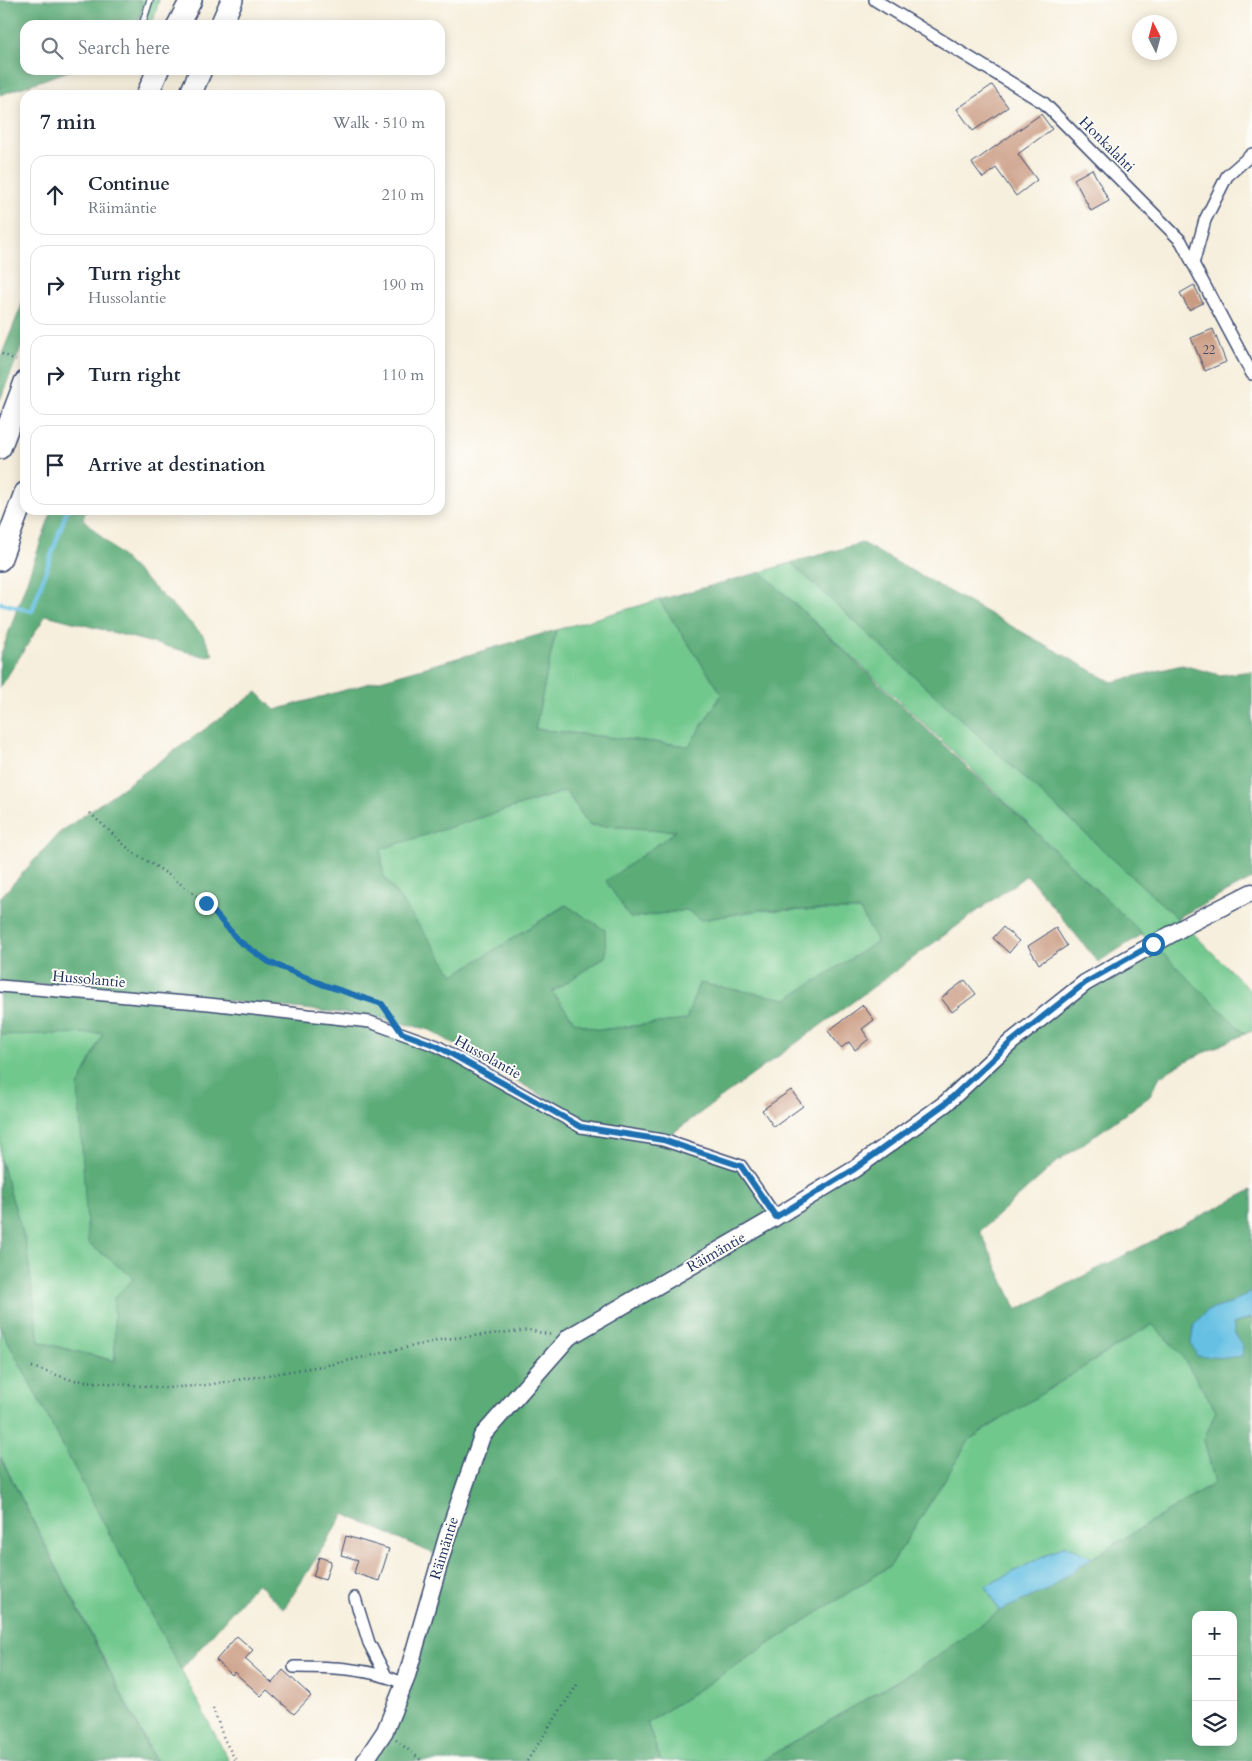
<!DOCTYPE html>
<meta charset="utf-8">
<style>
:root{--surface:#fff;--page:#f2f2f3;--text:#1f2937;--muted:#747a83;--line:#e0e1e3}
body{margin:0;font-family:Cardo,serif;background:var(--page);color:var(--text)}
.controls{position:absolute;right:15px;bottom:15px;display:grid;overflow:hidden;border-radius:10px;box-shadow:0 2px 12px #0003}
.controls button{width:45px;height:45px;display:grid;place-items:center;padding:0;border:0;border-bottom:1px solid var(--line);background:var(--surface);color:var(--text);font:25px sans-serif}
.compass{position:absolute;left:1132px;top:15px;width:45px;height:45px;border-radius:50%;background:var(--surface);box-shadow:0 2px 12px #0003;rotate:354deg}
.stop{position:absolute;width:15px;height:15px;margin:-11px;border:4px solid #1f6fb2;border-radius:50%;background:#fff}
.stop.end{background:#1f6fb2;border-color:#fff;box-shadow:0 1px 5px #0008}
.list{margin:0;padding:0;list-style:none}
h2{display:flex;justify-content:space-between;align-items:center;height:65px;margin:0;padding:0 20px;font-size:21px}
h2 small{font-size:16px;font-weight:400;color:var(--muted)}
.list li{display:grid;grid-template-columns:32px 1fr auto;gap:15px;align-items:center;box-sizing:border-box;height:80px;margin:0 10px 10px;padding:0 10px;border:1px solid var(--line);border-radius:15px}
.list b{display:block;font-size:19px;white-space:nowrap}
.list p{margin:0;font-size:16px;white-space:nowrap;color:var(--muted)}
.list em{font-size:16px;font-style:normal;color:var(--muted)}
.icon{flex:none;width:28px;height:28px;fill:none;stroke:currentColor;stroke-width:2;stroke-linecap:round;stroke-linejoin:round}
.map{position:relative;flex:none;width:1252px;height:1761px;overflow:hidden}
.search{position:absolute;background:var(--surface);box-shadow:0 2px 12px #0003;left:20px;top:20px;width:425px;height:55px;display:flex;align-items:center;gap:12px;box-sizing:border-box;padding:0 18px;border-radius:15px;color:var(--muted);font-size:19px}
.panel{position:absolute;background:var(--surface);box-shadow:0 2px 12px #0003;left:20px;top:90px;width:425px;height:425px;border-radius:15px}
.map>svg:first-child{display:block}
.green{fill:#71c88d;stroke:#467c76}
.forest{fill:#5cac78;stroke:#3c6e6b;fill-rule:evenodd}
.water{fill:#65c0e3;stroke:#4078a0}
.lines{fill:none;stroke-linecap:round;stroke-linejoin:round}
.stream{stroke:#65c0e3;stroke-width:4.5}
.building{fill:#ca9b83}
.lane-casing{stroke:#3c4c71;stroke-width:8}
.street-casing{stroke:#3c4c71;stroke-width:14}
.secondary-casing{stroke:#3c4c71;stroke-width:19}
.highway-casing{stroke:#3c4c71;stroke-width:24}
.path{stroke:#3c4c71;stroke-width:2.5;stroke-dasharray:1 4;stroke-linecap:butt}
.lane{stroke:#fff;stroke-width:5.5}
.street{stroke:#fff;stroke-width:11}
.secondary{stroke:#fff;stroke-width:16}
.highway{stroke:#fff;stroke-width:21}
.route{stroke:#1f6fb2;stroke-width:6}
.labels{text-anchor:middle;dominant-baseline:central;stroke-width:4;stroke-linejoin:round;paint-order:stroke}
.number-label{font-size:12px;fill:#474a67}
.street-label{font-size:15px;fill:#1b2f5e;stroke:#fdfcf7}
</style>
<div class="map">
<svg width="1252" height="1761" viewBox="0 0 1252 1761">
<rect width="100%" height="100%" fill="#fdfcf7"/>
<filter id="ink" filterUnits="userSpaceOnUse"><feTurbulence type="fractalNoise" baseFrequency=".02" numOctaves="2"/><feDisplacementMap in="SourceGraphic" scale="10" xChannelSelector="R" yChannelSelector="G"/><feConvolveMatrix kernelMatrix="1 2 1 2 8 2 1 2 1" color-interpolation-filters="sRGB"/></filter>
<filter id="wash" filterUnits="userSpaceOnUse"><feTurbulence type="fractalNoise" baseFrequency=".0096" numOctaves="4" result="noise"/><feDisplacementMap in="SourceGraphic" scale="20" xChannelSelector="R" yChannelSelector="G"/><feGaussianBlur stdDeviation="1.12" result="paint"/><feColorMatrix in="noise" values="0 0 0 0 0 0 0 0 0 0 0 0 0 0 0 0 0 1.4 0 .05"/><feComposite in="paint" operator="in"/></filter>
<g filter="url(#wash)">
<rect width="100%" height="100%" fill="#f7efdd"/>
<!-- green -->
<g class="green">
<path d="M139 0H159L152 25H137L143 4Z"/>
<path d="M791 563 1186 926 1252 992V1031L1245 1034 939 738 761 572Z"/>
<path d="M659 600 722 694 689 746 535 729 556 630Z"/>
<path d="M566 791 589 825 677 831 630 918 687 910 701 920 760 910H860L878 942 787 999 699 984 686 1020 599 1030 575 1022 552 992 606 956 583 918 565 905 454 976 383 875 381 848Z"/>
<path d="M0 995 1 1033H104L134 1278 114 1299 115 1361 39 1342 26 1244 0 1159Z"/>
<path d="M1152 1324 1180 1353 1216 1410 1242 1356 1204 1440 1215 1483 1092 1558 986 1587 999 1611 937 1657 762 1761H661L647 1723 891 1565 970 1439Z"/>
<path d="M0 1326 229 1761H156L0 1456Z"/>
</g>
<!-- forest -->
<g class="forest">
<path d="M0 0H139L143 4 136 25H25V70H71L0 95Z"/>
<path d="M25 297V338L0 400V359Z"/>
<path d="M52 510H86L83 519 203 635 213 655 203 656 46 615 0 688V657Z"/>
<path d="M862 543 1112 682 1182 665 1220 675 1252 671V879L1177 918 791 563Z"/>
<path d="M761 572 1143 934 1098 962 1027 875 670 1135 585 1121 430 1030 371 1016 81 986 0 983V898L59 833 257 692 275 710 556 630 535 729 689 746 722 694 659 600ZM566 791 589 825 676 831 606 881 630 918 687 910 701 920 760 910H860L877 942 787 999 699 983 686 1020 599 1030 575 1022 552 992 606 956 605 930 566 905 454 975 383 875 381 849Z"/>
<path d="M1153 944 1245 1034 1190 1059 1160 1076 1149 1097 1056 1163 980 1231 1017 1310 1252 1190V1291L1230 1304 1206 1311 1243 1347 1235 1334 1233 1324 1252 1317V1761H762L937 1657 999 1611 986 1586 1066 1545 1092 1558 1215 1483 1204 1440 1216 1410 1180 1353 1152 1324 970 1439 891 1565 647 1723 661 1761H365L385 1731 441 1557 344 1514 284 1609 257 1583 181 1670 0 1326V1159L26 1244 39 1342 115 1361 114 1298 134 1278 88 1243 78 1087 103 1033 0 1035V986L371 1022 437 1046 581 1127 663 1140 741 1166 776 1217 853 1170 1011 1042ZM1196 1615H1233V1742H1196Z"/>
<path d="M0 1457 155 1761H0Z"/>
</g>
<!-- water -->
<g class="water">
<path d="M1252 1291V1317L1233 1324 1235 1334 1243 1347 1242 1356 1225 1358 1197 1356 1191 1343 1194 1325 1206 1311 1230 1304Z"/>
<path d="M1066 1545 1092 1558 1047 1590 999 1611 986 1586Z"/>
</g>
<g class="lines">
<!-- stream -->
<path class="stream" d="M1 603 32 611 67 510"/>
</g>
<g id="blocks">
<!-- building -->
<g class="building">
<path d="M992 85 1008 107 973 131 957 109Z"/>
<path d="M1041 114 1052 129 1018 154 1037 180 1016 196 996 168 983 178 972 163Z"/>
<path d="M1092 169 1109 201 1091 211 1074 179Z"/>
<path d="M1194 285 1203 303 1189 310 1180 293Z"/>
<path d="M1213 329 1226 362 1205 371 1191 338Z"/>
<path d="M1003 927 1019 941 1009 953 993 938Z"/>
<path d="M1056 928 1067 946 1039 964 1028 946Z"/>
<path d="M965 980 976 994 952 1012 941 998Z"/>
<path d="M863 1005 874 1020 862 1029 869 1039 855 1050 849 1042 841 1048 828 1031Z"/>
<path d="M791 1090 803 1106 774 1127 762 1110Z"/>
<path d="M346 1536 389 1549 379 1581 354 1573 358 1560 341 1555Z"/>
<path d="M319 1557 331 1561 325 1580 313 1576Z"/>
<path d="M237 1636 253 1650 245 1659 272 1683 283 1670 311 1696 294 1714 267 1690 261 1696 234 1672 232 1675 216 1660Z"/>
</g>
</g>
</g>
<g filter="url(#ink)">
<use href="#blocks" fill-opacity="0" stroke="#3c4c71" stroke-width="1"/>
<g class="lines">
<!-- lane casing -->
<g class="lane-casing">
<path id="lane" d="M142 25 150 0"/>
</g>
<!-- street casing -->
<g class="street-casing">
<g id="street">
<path d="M875 0 1044 103 1181 241 1252 374"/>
<path d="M1193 264 1205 220 1227 176 1252 154"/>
<path d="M0 986 209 1004 370 1022 437 1046 581 1127 663 1140 741 1166 776 1217"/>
<path d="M355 1598 369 1643 386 1676"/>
<path d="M294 1667C331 1667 369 1668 403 1683"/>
</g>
</g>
<!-- secondary casing -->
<g class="secondary-casing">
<path id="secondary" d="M365 1761 385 1731 406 1679 447 1537 482 1436 569 1337 776 1217 853 1170 946 1103 1011 1042 1085 983 1191 923 1252 892"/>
</g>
<!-- highway casing -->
<g class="highway-casing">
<g id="highway">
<path d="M178 25 191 0"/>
<path d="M221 25 232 0"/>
<path d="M147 95 158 70"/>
<path d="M190 95 201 70"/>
<path d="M0 448 25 382"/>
<path d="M0 560 25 493"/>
</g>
</g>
<!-- path -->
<g class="path">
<path d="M2 354 16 360"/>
<path d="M90 813 131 851 166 873 206 903 239 941 269 962 324 985 382 1003 390 1015"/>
<path d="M32 1367 72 1380 166 1388 207 1385 333 1364 445 1339 529 1330 552 1335"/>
<path d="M213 1708 224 1739 236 1761"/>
<path d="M396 1740 422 1761"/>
<path d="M527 1761 577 1685"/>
</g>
<!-- lane -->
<use href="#lane" class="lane"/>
<!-- street -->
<use href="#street" class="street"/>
<!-- secondary -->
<use href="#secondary" class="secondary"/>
<!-- highway -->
<use href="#highway" class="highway"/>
</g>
</g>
<g class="lines" filter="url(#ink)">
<!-- route -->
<path class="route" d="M206 903 239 941 269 962 324 985 382 1004 402 1033 437 1046 581 1127 663 1140 741 1166 776 1217 853 1170 946 1103 1011 1042 1085 983 1153 944"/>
</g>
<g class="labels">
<!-- number labels -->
<g class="number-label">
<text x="1209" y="350">22</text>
</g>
<!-- street labels -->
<g class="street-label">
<text transform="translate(1107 144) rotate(45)">Honkalahti</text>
<text transform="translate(89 979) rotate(5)">Hussolantie</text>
<text transform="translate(488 1057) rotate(29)">Hussolantie</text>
<text transform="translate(716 1252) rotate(-30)">Räimäntie</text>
<text transform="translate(444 1548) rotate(-73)">Räimäntie</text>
</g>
</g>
</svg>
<div class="controls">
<button>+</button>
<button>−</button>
<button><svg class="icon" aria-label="layers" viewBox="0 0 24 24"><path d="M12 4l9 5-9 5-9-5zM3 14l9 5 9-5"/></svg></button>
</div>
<svg class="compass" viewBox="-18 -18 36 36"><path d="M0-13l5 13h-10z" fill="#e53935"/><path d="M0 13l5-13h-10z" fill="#747a83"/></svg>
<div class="stop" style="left:1153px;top:944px"></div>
<div class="stop end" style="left:206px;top:903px"></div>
<div class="search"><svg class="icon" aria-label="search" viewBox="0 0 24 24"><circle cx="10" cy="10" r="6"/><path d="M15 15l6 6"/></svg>Search here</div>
<section class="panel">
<h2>7 min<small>Walk · 510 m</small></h2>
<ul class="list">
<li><svg class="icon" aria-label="ahead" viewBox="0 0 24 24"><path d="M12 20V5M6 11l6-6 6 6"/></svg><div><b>Continue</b><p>Räimäntie</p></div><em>210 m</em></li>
<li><svg class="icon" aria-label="right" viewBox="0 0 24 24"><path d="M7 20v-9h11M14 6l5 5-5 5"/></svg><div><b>Turn right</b><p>Hussolantie</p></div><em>190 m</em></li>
<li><svg class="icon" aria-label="right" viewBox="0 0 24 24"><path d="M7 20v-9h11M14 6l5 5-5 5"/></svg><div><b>Turn right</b></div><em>110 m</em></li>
<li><svg class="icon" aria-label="arrive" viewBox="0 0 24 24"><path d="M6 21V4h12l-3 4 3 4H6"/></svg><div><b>Arrive at destination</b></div></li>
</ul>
</section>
</div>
